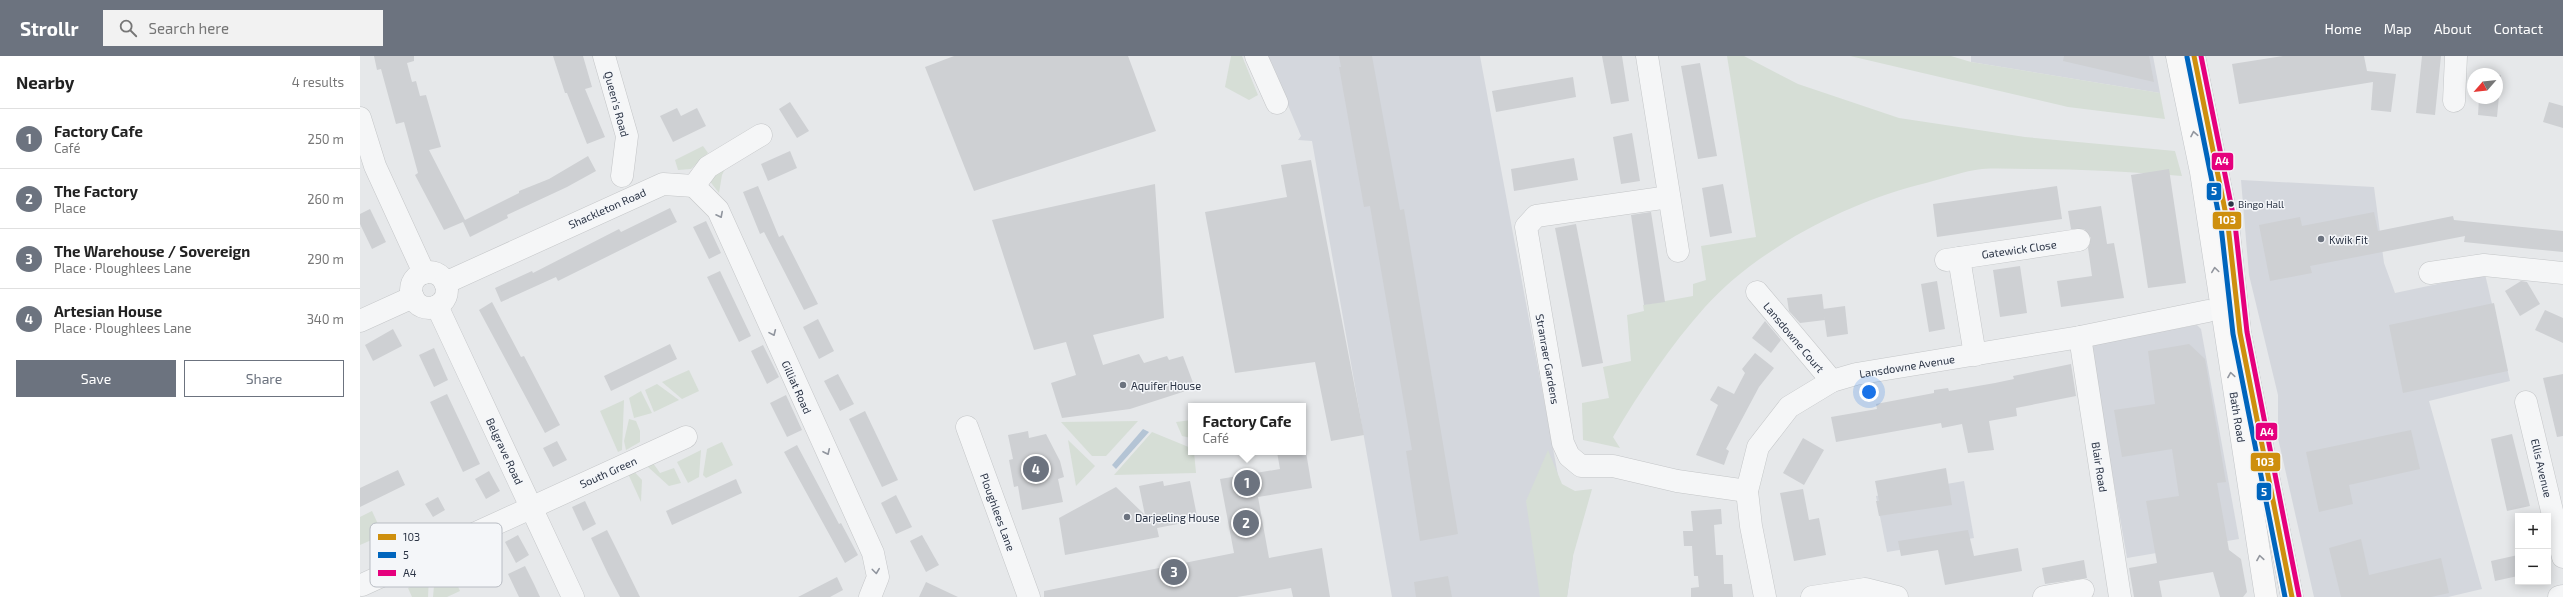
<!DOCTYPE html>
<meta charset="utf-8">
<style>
:root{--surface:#fff;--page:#f2f2f2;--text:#222;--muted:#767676;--line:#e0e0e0;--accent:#6c737f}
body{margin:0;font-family:"Exo 2",sans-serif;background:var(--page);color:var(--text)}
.controls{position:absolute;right:12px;bottom:12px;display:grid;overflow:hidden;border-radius:0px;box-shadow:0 2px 10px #0003}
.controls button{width:36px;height:36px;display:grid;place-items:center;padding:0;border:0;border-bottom:1px solid var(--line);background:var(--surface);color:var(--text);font:20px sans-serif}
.compass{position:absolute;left:2107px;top:12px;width:36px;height:36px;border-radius:50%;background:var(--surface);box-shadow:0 2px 10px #0003;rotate:242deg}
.you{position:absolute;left:1509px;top:336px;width:14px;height:14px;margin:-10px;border:3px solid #fff;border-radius:50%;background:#1a73e8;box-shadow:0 0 0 6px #1a73e833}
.badge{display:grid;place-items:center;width:26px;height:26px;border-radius:50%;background:var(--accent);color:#fff;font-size:13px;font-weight:700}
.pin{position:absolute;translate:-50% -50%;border:2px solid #fff;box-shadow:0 1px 4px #0006}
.popup{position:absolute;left:828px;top:347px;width:118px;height:52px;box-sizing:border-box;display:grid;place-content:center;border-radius:0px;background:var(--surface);filter:drop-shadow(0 1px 3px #0005);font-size:13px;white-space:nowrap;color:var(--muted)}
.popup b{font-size:15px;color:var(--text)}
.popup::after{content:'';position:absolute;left:50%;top:100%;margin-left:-8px;border:8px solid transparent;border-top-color:var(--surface)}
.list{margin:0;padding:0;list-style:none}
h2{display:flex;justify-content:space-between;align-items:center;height:52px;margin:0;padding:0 16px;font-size:17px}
h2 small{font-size:13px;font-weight:400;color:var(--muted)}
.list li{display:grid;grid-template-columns:26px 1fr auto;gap:12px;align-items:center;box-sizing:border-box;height:60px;padding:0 16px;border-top:1px solid var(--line)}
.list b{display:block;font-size:15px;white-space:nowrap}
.list p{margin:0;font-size:13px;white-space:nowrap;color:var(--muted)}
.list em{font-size:13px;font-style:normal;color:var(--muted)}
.actions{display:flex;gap:8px;padding:12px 16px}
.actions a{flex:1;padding:9px 0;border:1px solid var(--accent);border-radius:0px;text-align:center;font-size:14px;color:var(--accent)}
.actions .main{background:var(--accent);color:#fff}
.icon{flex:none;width:22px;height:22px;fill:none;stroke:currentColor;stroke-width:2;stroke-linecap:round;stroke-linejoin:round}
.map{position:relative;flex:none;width:2203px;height:541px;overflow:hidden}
header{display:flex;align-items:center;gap:24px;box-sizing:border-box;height:56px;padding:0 20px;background:var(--accent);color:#fff}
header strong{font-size:19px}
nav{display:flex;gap:22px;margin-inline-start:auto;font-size:14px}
.search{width:280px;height:36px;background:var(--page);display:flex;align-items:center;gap:10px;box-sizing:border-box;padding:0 14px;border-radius:0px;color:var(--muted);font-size:15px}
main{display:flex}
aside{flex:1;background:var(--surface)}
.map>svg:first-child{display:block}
.built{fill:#d4d7dd}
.green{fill:#d6ded6}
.water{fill:#b4c4d5}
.building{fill:#ced0d3}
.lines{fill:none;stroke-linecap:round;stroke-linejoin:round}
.minor-casing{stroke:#c4c6c8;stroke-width:23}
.major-casing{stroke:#c2c5c8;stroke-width:23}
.minor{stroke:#f5f6f7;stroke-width:22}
.major{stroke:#f8f8f8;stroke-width:22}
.bus-1-casing{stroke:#f4f6f9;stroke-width:8}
.bus-2-casing{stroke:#f4f6f9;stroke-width:8}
.bus-3-casing{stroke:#f4f6f9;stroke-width:8}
.bus-1{stroke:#ce8f0e;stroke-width:5}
.bus-2{stroke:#0065bd;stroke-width:5}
.bus-3{stroke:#e5007d;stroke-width:5}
.oneway{stroke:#92969e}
.oneway2{stroke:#90959e}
.bus-dot{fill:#2b3445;stroke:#f4f6f9;stroke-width:1.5}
.poi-dot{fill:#6c737f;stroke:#f4f6f9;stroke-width:1.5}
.labels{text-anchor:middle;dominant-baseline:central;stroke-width:3;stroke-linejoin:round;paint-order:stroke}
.bus-label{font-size:10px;fill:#2b3445;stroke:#f4f6f9;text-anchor:start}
.street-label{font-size:11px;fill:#2b3445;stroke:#f4f6f9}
.poi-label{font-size:11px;fill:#2b3445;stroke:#f4f6f9;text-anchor:start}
.key{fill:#f4f6f9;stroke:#b8bcc3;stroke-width:1}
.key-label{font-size:11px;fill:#2b3445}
.line-badge{stroke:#f4f6f9;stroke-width:1.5}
.badge-label{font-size:11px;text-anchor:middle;font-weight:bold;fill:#fff}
</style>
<header>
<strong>Strollr</strong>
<div class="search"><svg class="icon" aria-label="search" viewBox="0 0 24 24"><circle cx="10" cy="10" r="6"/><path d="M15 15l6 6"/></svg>Search here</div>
<nav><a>Home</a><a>Map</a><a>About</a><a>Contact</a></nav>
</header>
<main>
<aside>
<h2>Nearby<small>4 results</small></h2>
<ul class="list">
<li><span class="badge">1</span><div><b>Factory Cafe</b><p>Café</p></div><em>250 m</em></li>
<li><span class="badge">2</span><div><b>The Factory</b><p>Place</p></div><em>260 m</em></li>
<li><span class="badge">3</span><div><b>The Warehouse / Sovereign</b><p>Place · Ploughlees Lane</p></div><em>290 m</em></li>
<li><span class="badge">4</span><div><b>Artesian House</b><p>Place · Ploughlees Lane</p></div><em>340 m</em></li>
</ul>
<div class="actions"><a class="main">Save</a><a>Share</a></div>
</aside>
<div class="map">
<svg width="2203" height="541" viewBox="0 0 2203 541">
<rect width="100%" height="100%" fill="#e6e8ea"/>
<!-- built -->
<g class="built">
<path d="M907 0H1120L1213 500 1207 541H1032L952 85 938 84 941 80Z"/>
<path d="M1611 0H1793L1800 37 1611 6Z"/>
<path d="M1881 124 2014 131 2024 207 2035 237 2125 218 2150 325 2069 345 2122 533 2088 541H1954L1918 382V339L1889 219Z"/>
<path d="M1837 269 1841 273 1879 483 1767 502 1730 289Z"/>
<path d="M1604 425 1614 482 1527 496 1516 440Z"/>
</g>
<!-- green -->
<g class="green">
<path d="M871 0H882L898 39 889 44 865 31Z"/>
<path d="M1367 0H1384L1438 28 1539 62 1665 81 1815 95 1822 120C1771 116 1721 113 1670 113 1654 113 1638 112 1622 113 1604 115 1585 122 1566 127 1490 145 1398 192 1345 251 1310 290 1280 335 1253 381L1260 392 1223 384 1222 347 1249 342 1243 311 1271 305 1267 259 1284 255 1283 249 1333 240V228L1346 224 1341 190 1396 181Z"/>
<path d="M1490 0H1591L1611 6 1800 37 1805 63 1708 51Z"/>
<path d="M343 90 348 97 331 113 318 114 315 104Z"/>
<path d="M367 109 362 119 359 137 345 119Z"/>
<path d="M329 314 339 335 322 343 302 326Z"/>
<path d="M297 328 319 344 294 356 285 334Z"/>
<path d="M281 335 292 357 274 362 269 342Z"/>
<path d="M264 344 262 394 258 396 240 355Z"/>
<path d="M269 363 276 365 280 375V386L266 394 264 385Z"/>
<path d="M831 364V382L822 380 816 366Z"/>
<path d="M778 365 746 400H732L701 366Z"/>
<path d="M792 376 831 392V396H834L836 417 754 419Z"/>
<path d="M708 384 735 410 716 430Z"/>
<path d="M362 386 373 409 346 422 343 419 347 393Z"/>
<path d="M341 394 339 421 328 427 317 406Z"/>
<path d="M1188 394 1202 428 1215 435 1232 433 1213 500 1207 541H1180L1166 445Z"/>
<path d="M288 400 300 417 314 412 321 427 309 430 277 401Z"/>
<path d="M267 408 282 424 281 446 264 409Z"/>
<path d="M12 455 23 479 0 489V461Z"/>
<path d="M81 493 100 535 87 541H73L77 496Z"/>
<path d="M69 521 68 541H52L48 532Z"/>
</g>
<!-- water -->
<path class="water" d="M783 373 789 376 756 413 752 409Z"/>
<!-- building -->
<g class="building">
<path d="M14 0H54V5L47 7 52 26 56 25 60 40 66 39 81 91 69 94 105 164 159 137V135L189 123 228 100 236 115 207 131 147 159 148 162 110 181 103 166 84 174 55 119 58 117 44 66 36 68 21 13 17 14Z"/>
<path d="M193 0H223L232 31 225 33 245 81 227 88 207 37H205Z"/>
<path d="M594 0H768L796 75 614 135 565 11Z"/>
<path d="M979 0H1012L1040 154 1044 153 1098 478 1060 485 1046 395 1052 394 1010 150 1004 151 979 11H981Z"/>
<path d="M1242 0H1262L1269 45 1251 48Z"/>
<path d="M1704 0H1789L1794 26 1703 5Z"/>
<path d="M1923 0H2004L2007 15 2036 18 2031 56 2011 54 2013 26 1879 48 1872 8Z"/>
<path d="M2062 0H2081L2075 59 2056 57Z"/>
<path d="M1340 7 1357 100 1338 103 1321 10Z"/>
<path d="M2137 19H2141L2137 61 2118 59 2119 42H2137Z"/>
<path d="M1213 21 1216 41 1136 56 1132 35Z"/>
<path d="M430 46 449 75 437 82 419 53Z"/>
<path d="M2189 46 2203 50V72L2183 66Z"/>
<path d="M317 52 321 60 337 52 346 70 313 86 300 60Z"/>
<path d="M1272 77 1280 125 1261 128 1253 81Z"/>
<path d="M430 95 437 112 408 125 401 108Z"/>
<path d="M1214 102 1218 124 1154 135 1151 113Z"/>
<path d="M951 104 1004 379 971 385 955 306 875 317 845 156 927 141 921 109Z"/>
<path d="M1809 113 1826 227 1788 232 1771 119Z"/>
<path d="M795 128 804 262 733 279 743 309 779 298 784 307 807 300 809 304 823 300 835 332 770 353 702 362 691 327 716 319 706 286 674 294 632 164Z"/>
<path d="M1363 128 1372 177 1350 181 1342 132Z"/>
<path d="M398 130 419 181 423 179 458 248 444 254 404 176 400 178 383 136Z"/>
<path d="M1697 130 1702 163 1577 181 1573 148Z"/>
<path d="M1741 150 1747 188 1754 187 1764 242 1701 251 1697 225 1732 220 1728 192 1731 182 1724 173H1711L1708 155Z"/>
<path d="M310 152 317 166 198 225 196 221 141 246 135 232 172 215 173 217 259 173 261 176Z"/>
<path d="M10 153 26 186 12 193 0 168V158Z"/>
<path d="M1291 156 1305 246 1284 249 1271 159Z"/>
<path d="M2014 156 2018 175 2093 160 2094 164 2203 175V196L2104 186 2105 180 1950 210 1952 217 1910 225 1899 169 1940 161 1942 170Z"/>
<path d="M346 165 361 197 349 203 333 171Z"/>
<path d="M1216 168 1243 307 1222 311 1195 172Z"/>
<path d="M1660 210 1667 257 1640 261 1633 214Z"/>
<path d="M360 215 391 280 379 286 347 221Z"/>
<path d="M1577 225 1585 273 1569 276 1561 228Z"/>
<path d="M2161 225 2167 226 2180 248 2160 260 2145 235Z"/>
<path d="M1462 238 1465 264 1440 267 1429 255 1427 242Z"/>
<path d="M132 246 161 301 164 300 200 369 185 377 119 254Z"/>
<path d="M2134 247 2148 315 2043 337 2029 269Z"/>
<path d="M1485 250 1488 278 1467 281 1463 253Z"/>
<path d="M2185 254 2203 262V287L2175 274Z"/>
<path d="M458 263 474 295 459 303 443 271Z"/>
<path d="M1405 265 1421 284 1411 297 1392 282Z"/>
<path d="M33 273 42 290 13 305 5 289Z"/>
<path d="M310 288 317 303 251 335 244 320Z"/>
<path d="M1829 288 1845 303 1866 426 1857 427 1869 494 1881 503 1887 536 1883 541H1860L1853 516 1799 525 1802 541H1774L1769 512 1797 507 1786 445 1819 440 1812 393 1762 401 1754 354 1795 348 1788 295Z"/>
<path d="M403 289 419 321 407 328 391 295Z"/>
<path d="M74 292 88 324 74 331 59 299Z"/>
<path d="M1395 297 1414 312 1399 331 1366 393 1369 395 1364 409 1336 399 1358 349 1350 344 1358 330 1374 338 1385 317 1382 313Z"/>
<path d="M1711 308 1716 340 1656 352 1657 360 1629 365 1634 394 1608 397 1602 368 1582 372 1581 367 1476 386 1471 361 1517 353 1516 348 1574 337V334L1588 332 1589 335 1635 327 1654 323 1653 320Z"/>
<path d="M478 318 494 348 480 355 464 325Z"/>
<path d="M2203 318V380L2197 381 2183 322Z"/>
<path d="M87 338 120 408 103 416 70 346Z"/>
<path d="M426 339 442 374 427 381 410 347Z"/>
<path d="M505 355 538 424 522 431 489 363Z"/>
<path d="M2051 374 2060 413 1989 429 1993 448 1959 456 1946 396Z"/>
<path d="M668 375 669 382 686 378 700 405 704 421 698 423 703 446 662 454 658 430 654 431 649 404 653 403 648 379Z"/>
<path d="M2152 378 2170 450 2147 455 2131 383Z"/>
<path d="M1443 382 1464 394 1444 429 1423 417Z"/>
<path d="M197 385 207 404 193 411 183 392Z"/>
<path d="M437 389 479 468 481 467 498 499 485 507 424 396Z"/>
<path d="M917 396H946L952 432 898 441 909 502 962 492 970 541H933L931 532 877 541H684V535L874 497 860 423 920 413Z"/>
<path d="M1586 412 1592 449 1519 460 1516 445H1519L1515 425Z"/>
<path d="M38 414 45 429 0 451V432Z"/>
<path d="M129 415 140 435 126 443 115 423Z"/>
<path d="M376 423 382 437 312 469 306 455Z"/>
<path d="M803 425 804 430 830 425 837 460 822 463 823 467 797 472 799 481 705 499 699 462 756 431 785 459 779 430Z"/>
<path d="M1443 433 1449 464 1459 462 1466 499 1434 505 1420 437Z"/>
<path d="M536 439 552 471 536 478 521 447Z"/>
<path d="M78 441 85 454 73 461 65 448Z"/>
<path d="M225 445 236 468 223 475 212 451Z"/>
<path d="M1361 453 1362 468 1354 469 1356 499H1363L1364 528H1372L1373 541H1331V532L1339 531 1338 520H1334L1332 490H1324L1323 475H1333L1331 455Z"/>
<path d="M247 474 256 492 280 541H260L248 518 231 482Z"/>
<path d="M1608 474 1614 500 1658 492 1662 515 1585 529 1578 494 1541 500 1538 485Z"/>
<path d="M158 479 169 499 156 507 145 486Z"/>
<path d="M562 479 579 509 566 516 550 485Z"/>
<path d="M2001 483 2009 519 2081 502 2089 537 2071 541H1981L1969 492Z"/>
<path d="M2158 499V520L2135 525 2131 505Z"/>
<path d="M1724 504 1727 522 1685 528 1682 512Z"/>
<path d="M165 510 174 528 180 541H159L148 518Z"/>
<path d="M1088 520 1092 541H1056L1054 526Z"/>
<path d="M477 521 483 534 470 541H438Z"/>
<path d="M566 526 598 541H559Z"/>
</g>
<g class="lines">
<!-- minor casing -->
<g class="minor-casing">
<g id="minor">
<path d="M244 0 267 80 262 120"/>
<path d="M896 0 917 47"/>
<path d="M1287 0 1318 195"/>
<path d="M2094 45 2096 0"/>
<path d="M0 62 15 110 64 217"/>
<path d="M334 130 358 154 513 497 518 521 510 541"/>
<path d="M334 130 348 111 401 79"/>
<path d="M1309 141 1176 160 1166 171 1203 387 1209 400 1221 410H1253L1317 425 1387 435"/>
<path d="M1599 202 1615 299"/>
<path d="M1586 204 1719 184"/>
<circle cx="69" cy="234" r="18"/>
<path d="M2070 217 2124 209 2203 217"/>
<path d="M85 227 303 128 334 130"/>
<path d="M1397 236 1472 325"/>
<path d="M77 250 213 541"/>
<path d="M0 265 53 241"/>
<path d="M1720 281 1760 541"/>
<path d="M2166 346 2203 501"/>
<path d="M607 371 669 541"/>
<path d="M2 529 326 381"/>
<path d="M1405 541 1391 470 1387 435 1398 391 1429 351 1472 325 1496 318 1720 281 1848 255"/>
<path d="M1452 541 1505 533 1537 541"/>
<path d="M1684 541 1723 534"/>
<path d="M2199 541 2203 540"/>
</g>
</g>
<!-- major casing -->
<g class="major-casing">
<g id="major">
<path d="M1817 0 1841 116 1906 541"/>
<path d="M1834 0 1868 169 1880 277 1932 541"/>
</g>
</g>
<!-- minor -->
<use href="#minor" class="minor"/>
<!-- major -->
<use href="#major" class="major"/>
<!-- bus-1 casing -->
<g class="bus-1-casing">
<path id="bus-1" d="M1834 0 1868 169 1880 277 1932 541"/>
</g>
<!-- bus-2 casing -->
<g class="bus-2-casing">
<path id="bus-2" d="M1827 1 1861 170 1873 278 1925 541"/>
</g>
<!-- bus-3 casing -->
<g class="bus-3-casing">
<path id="bus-3" d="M1841 0 1875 168 1887 276 1939 540"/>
</g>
<!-- bus-1 -->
<use href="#bus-1" class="bus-1"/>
<!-- bus-2 -->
<use href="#bus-2" class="bus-2"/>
<!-- bus-3 -->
<use href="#bus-3" class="bus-3"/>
</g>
<!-- one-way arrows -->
<defs><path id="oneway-chevron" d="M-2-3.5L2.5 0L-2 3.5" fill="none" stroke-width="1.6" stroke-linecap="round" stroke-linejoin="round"/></defs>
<g class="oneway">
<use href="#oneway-chevron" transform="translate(1834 78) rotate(-101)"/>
<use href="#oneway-chevron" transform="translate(1855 214) rotate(-98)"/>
<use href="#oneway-chevron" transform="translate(1871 319) rotate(-99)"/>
<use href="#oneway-chevron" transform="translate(1900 502) rotate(-99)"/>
</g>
<g class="oneway2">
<use href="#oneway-chevron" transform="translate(360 159) rotate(63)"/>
<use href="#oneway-chevron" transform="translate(413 277) rotate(66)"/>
<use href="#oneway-chevron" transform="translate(467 396) rotate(65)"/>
<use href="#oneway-chevron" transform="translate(516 515) rotate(83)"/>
</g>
<!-- markers -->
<circle class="bus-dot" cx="1871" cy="148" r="3.5"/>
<g class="poi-dot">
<circle cx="1961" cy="183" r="4"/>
<circle cx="763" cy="329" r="4"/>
<circle cx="767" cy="461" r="4"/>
</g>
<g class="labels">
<!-- bus labels -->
<g class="bus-label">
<text x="1878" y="148">Bingo Hall</text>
</g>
<!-- street labels -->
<g class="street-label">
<text transform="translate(257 48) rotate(75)">Queen's Road</text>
<text transform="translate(247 152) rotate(-24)">Shackleton Road</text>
<text transform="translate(1659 193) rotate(-8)">Gatewick Close</text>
<text transform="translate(1434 281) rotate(50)">Lansdowne Court</text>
<text transform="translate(1188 303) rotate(80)">Stranraer Gardens</text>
<text transform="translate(1547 310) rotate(-9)">Lansdowne Avenue</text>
<text transform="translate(437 331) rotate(66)">Gilliat Road</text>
<text transform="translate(1878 361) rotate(81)">Bath Road</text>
<text transform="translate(145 395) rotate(65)">Belgrave Road</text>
<text transform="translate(1740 411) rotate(81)">Blair Road</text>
<text transform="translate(2182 412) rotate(77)">Ellis Avenue</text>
<text transform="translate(248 416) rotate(-24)">South Green</text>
<text transform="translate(638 456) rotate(70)">Ploughlees Lane</text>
</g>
<!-- poi labels -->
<g class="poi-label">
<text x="1969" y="183">Kwik Fit</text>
<text x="771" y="329">Aquifer House</text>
<text x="775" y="461">Darjeeling House</text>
</g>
</g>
<!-- legend -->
<rect x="10" y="467" width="132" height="64" rx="6" class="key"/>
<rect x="18" y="478" width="18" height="6" fill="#ce8f0e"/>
<rect x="18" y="496" width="18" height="6" fill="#0065bd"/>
<rect x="18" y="514" width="18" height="6" fill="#e5007d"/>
<g class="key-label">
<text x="43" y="485">103</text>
<text x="43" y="503">5</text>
<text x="43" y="521">A4</text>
</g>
<g class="line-badge">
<rect x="1851" y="96" width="23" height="19" rx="4" fill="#e5007d"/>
<rect x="1846" y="126" width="16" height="19" rx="4" fill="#0065bd"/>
<rect x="1852" y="155" width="30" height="19" rx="4" fill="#ce8f0e"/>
<rect x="1895" y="366" width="23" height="19" rx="4" fill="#e5007d"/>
<rect x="1890" y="396" width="31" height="20" rx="4" fill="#ce8f0e"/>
<rect x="1896" y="426" width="16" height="19" rx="4" fill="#0065bd"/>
</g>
<g class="badge-label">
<text x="1862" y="109">A4</text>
<text x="1854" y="139">5</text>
<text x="1867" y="168">103</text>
<text x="1907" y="380">A4</text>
<text x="1905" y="410">103</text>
<text x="1904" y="440">5</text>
</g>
</svg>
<div class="controls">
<button>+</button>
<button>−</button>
</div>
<svg class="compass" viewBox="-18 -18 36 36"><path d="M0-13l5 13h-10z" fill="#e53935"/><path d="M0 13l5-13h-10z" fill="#767676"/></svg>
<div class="you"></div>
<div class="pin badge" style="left:887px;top:427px">1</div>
<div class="popup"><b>Factory Cafe</b>Café</div>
<div class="pin badge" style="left:886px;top:467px">2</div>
<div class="pin badge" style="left:814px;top:516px">3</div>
<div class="pin badge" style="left:676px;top:413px">4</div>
</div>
</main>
